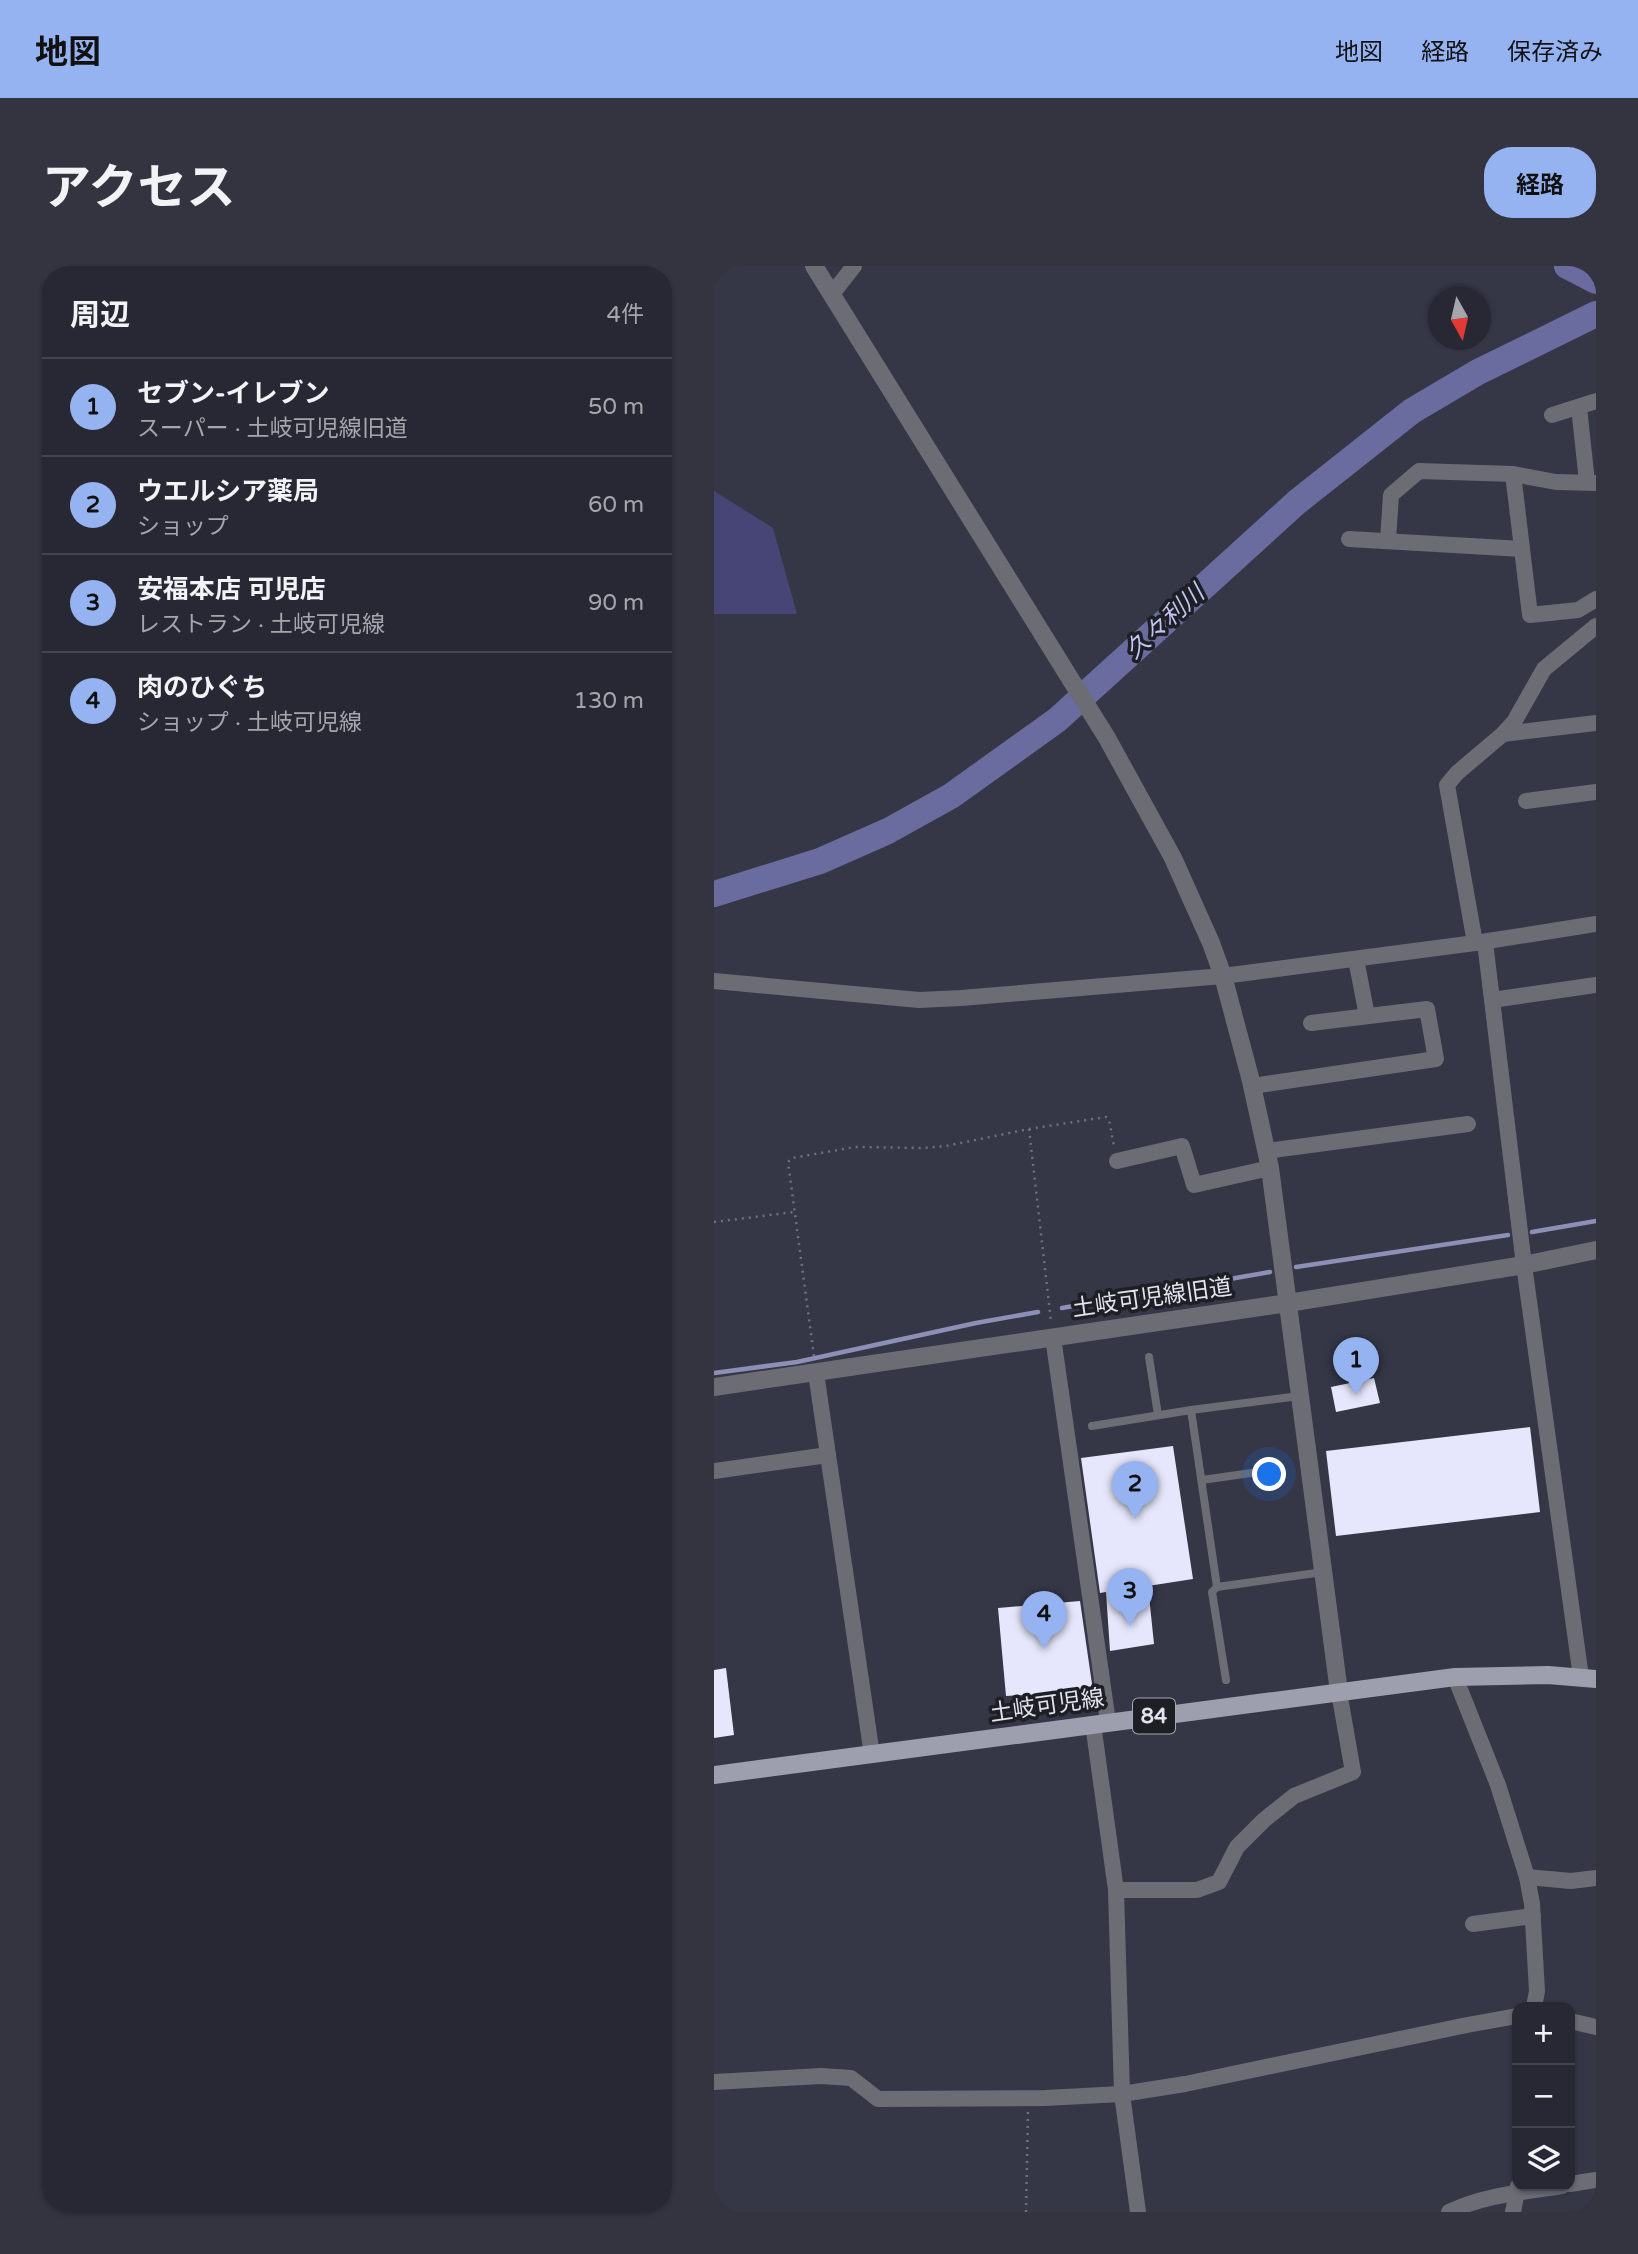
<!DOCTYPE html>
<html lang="ja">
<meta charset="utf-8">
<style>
:root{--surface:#282834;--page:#343440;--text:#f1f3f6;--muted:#a5a6ac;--line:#44444f;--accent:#95b2f1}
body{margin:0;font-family:"Varela Round","Noto Sans JP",sans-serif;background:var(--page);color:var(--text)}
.controls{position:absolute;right:21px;bottom:21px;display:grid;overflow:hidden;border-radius:14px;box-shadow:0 2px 5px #0004}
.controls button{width:63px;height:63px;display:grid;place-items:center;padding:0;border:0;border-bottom:2px solid var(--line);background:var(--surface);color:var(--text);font:35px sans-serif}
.compass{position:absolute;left:714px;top:21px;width:63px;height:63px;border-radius:50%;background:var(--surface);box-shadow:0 2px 5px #0004;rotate:172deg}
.you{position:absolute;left:556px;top:1209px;width:24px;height:24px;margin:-18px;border:5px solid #fff;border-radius:50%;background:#1a73e8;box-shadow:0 0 0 10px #1a73e833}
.badge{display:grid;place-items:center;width:46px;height:46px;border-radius:50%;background:var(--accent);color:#111;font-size:23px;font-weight:700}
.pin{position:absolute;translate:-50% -58px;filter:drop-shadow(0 2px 4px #0008)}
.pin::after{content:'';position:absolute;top:37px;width:24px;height:21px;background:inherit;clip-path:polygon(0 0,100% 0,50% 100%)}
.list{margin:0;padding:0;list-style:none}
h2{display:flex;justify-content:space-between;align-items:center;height:91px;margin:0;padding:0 28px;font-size:30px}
h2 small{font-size:23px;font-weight:400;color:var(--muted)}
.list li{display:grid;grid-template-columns:46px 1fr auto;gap:21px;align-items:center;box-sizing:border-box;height:98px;padding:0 28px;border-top:2px solid var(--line)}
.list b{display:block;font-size:26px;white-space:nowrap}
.list p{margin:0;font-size:23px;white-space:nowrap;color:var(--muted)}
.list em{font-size:23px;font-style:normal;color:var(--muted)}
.icon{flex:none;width:38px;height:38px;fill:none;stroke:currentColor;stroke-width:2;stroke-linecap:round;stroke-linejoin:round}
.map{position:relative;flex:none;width:882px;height:1946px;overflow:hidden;border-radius:28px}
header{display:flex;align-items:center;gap:42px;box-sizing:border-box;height:98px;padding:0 35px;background:var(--accent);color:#111}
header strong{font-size:33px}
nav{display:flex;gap:38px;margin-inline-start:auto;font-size:24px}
.intro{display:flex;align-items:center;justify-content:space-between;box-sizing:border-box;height:168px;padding:0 42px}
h1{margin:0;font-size:49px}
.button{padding:18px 32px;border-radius:28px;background:var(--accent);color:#111;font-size:24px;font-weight:700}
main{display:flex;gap:42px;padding:0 42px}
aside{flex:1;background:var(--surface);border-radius:28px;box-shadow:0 2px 5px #0004}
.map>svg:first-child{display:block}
.green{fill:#464575}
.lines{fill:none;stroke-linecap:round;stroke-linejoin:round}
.stream{stroke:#8e8fb6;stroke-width:4.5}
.river{stroke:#6a6b9f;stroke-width:26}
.building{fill:#e6e7fc}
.path{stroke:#70717f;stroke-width:2.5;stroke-dasharray:2 5;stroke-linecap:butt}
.service{stroke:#6b6c74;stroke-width:8}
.minor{stroke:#6b6c74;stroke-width:16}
.tertiary{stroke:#6b6c74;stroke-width:18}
.primary{stroke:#9d9eae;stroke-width:18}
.labels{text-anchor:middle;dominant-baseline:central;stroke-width:7;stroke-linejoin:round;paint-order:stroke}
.shield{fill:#1e1e25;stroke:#a7a8b1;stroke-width:2}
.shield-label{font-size:21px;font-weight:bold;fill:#e2e3ed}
.street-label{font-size:23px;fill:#e2e3ed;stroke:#1e1e25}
.water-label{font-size:24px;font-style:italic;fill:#c2c4f4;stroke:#1e1e25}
</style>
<header>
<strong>地図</strong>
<nav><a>地図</a><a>経路</a><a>保存済み</a></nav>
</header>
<div class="intro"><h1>アクセス</h1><a class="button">経路</a></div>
<main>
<aside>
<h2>周辺<small>4件</small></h2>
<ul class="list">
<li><span class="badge">1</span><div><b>セブン-イレブン</b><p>スーパー · 土岐可児線旧道</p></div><em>50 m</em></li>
<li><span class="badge">2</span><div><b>ウエルシア薬局</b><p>ショップ</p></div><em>60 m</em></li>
<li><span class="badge">3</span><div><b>安福本店 可児店</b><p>レストラン · 土岐可児線</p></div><em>90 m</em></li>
<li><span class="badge">4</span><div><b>肉のひぐち</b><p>ショップ · 土岐可児線</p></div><em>130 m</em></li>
</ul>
</aside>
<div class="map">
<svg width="882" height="1946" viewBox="0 0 882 1946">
<rect width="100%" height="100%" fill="#353646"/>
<!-- green -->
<path class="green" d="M0 225 59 262 83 348H0Z"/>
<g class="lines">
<!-- stream -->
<g class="stream">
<path d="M818 966 882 955"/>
<path d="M582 1001 794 969"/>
<path d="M348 1042 556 1006"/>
<path d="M0 1107 83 1096 262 1057 324 1046"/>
</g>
<!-- river -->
<g class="river">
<path d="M853 0 882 15"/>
<path d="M0 628 106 595 174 565 237 530 343 454 583 236 698 145 764 106 882 48"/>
</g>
</g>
<!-- building -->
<g class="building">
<path d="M660 1112 666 1137 622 1146 617 1121Z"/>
<path d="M816 1161 826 1246 622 1270 612 1185Z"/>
<path d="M459 1180 479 1313 434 1320 440 1378 396 1385 392 1326 386 1327 367 1192Z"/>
<path d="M366 1335 379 1425 292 1430 284 1342Z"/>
<path d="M12 1402 20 1469 0 1472V1404Z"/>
</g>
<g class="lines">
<!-- path -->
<g class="path">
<path d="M315 863 337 1055"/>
<path d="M0 956 80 946"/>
<path d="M100 1090 74 896 78 892 141 881 210 882 232 880 315 863 392 851 395 854 400 880"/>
<path d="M312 1946 314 1846"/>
</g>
<!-- service -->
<g class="service">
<path d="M435 1091 444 1149"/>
<path d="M378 1160 477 1144"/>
<path d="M488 1214 565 1203"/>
<path d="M503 1321 477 1144 585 1130"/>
<path d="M512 1414 498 1326 503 1321 609 1306"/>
</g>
<!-- minor -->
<g class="minor">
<path d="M118 28 140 0"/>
<path d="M865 141 873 216"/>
<path d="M838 149 882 135"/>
<path d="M799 208 816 349 864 344 882 333"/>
<path d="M635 273 808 283"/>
<path d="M674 274 677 229 705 205 799 208 842 216 882 217"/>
<path d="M789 468 882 457"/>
<path d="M812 535 882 526"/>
<path d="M771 676 810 999 867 1411"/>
<path d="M761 677 733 519 743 507 789 468 800 456 830 403 882 360"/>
<path d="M642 693 653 750"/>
<path d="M0 715 205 734 247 732 509 710 761 677 882 658"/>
<path d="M778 734 882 719"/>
<path d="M538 820 722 793 713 743 597 757"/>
<path d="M552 885 754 858"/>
<path d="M403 895 468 880 480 919 556 902"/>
<path d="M339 1071 394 1456"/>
<path d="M102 1107 158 1489"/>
<path d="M0 1205 114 1189"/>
<path d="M741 1411 784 1519 813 1611 818 1638 823 1725 820 1741"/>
<path d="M379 1458 402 1624 408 1828 424 1946"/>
<path d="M813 1611 857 1615 882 1612"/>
<path d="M402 1624H483L505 1616 523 1581 550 1554 580 1530 639 1506 625 1426"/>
<path d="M759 1658 819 1650"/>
<path d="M856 1755 882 1761"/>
<path d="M0 1816 107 1810 137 1812 164 1833 331 1832 408 1828 471 1818 753 1759 803 1750"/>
<path d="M856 1918 882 1914"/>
<path d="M735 1946C769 1929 811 1926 848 1920"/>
<path d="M799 1946 804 1920"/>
</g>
<!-- tertiary -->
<g class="tertiary">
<path d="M100 0 393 472 459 592 497 677 509 710 537 815 556 902 625 1426"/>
<path d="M0 1121 574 1037 810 999 882 984"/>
</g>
<!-- primary -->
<path class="primary" d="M0 1509 741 1411 834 1409 882 1413"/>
</g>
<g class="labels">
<!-- shield labels -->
<rect class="shield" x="419" y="1432.5" width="42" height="35" rx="5"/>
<g class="shield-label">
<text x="440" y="1450">84</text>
</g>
<!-- street labels -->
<g class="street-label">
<text transform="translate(438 1032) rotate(-8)">土岐可児線旧道</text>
<text transform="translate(333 1440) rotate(-8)">土岐可児線</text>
</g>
<!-- water labels -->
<g class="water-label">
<text transform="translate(451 356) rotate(-42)">久々利川</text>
</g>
</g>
</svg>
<div class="controls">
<button>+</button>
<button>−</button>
<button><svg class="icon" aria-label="layers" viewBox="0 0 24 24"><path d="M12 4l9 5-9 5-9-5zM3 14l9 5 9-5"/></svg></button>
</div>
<svg class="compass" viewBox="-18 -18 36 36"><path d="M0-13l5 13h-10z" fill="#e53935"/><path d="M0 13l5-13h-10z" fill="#a5a6ac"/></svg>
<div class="you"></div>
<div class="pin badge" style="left:642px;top:1129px">1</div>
<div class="pin badge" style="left:421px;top:1253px">2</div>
<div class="pin badge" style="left:416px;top:1360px">3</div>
<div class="pin badge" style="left:330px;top:1383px">4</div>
</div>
</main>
